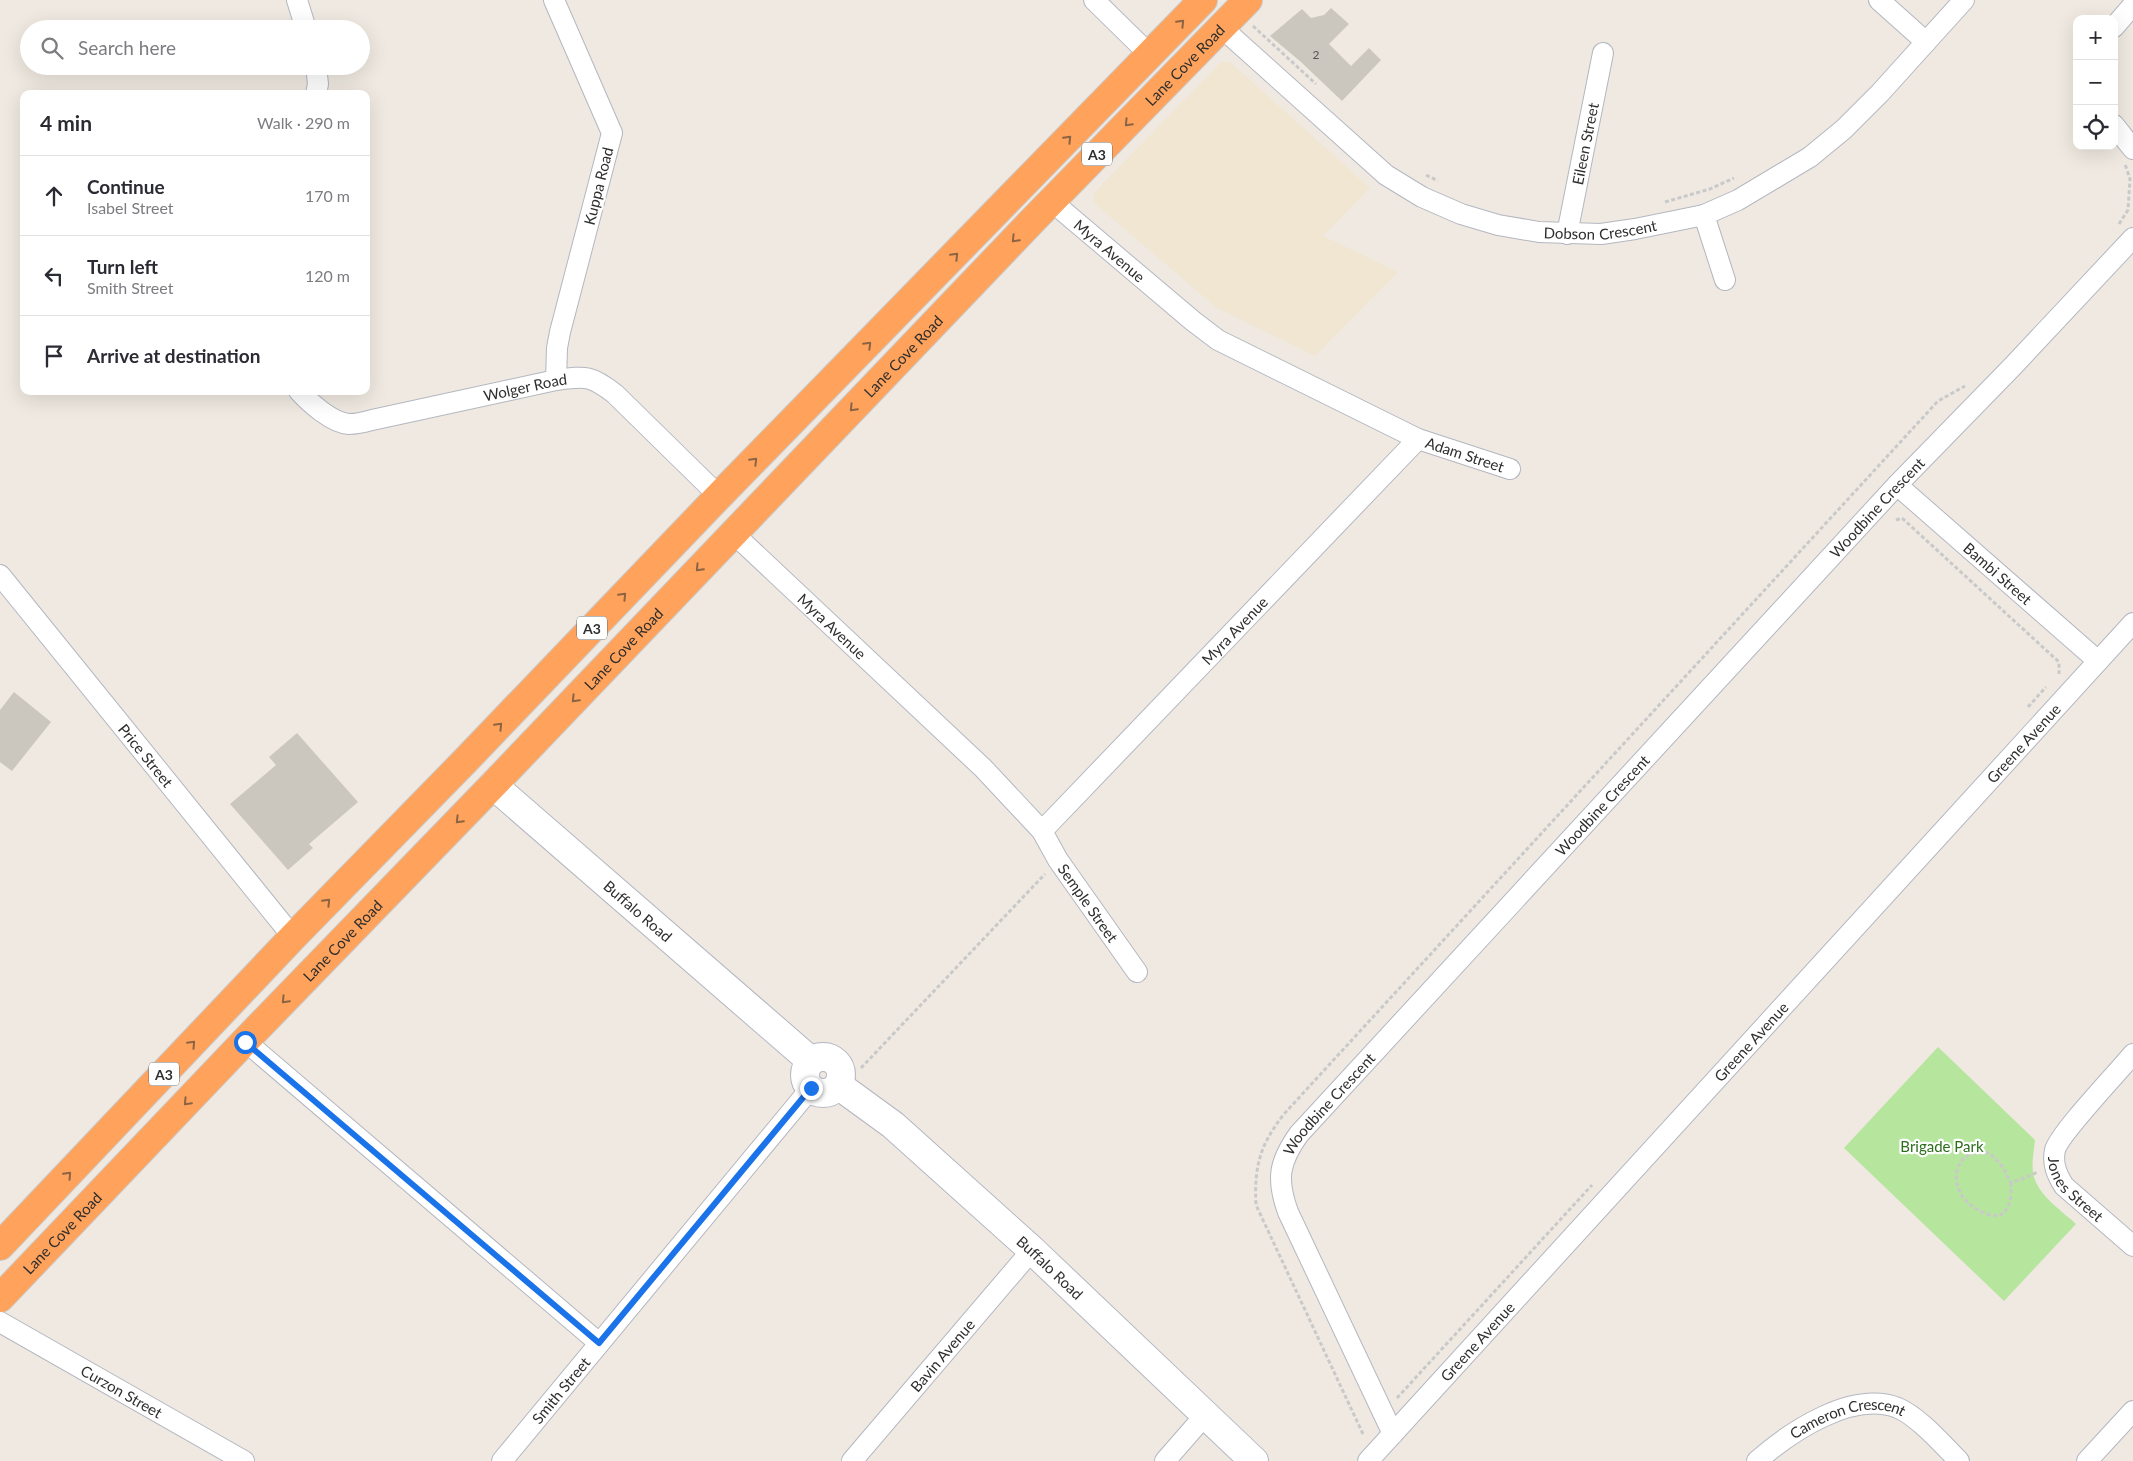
<!DOCTYPE html>
<meta charset="utf-8">
<style>
:root{--surface:#fff;--page:#f7f7f7;--text:#2b2b33;--muted:#7c7c81;--line:#e1e1e2}
body{margin:0;font-family:Lato,sans-serif;background:var(--page);color:var(--text)}
.controls{position:absolute;right:15px;top:15px;display:grid;overflow:hidden;border-radius:10px;box-shadow:0 5px 20px #0002}
.controls button{width:45px;height:45px;display:grid;place-items:center;padding:0;border:0;border-bottom:1px solid var(--line);background:var(--surface);color:var(--text);font:25px sans-serif}
.stop{position:absolute;width:15px;height:15px;margin:-11px;border:4px solid #1a73e8;border-radius:50%;background:#fff}
.stop.end{background:#1a73e8;border-color:#fff;box-shadow:0 1px 5px #0008}
.list{margin:0;padding:0;list-style:none}
h2{display:flex;justify-content:space-between;align-items:center;height:65px;margin:0;padding:0 20px;font-size:21px}
h2 small{font-size:16px;font-weight:400;color:var(--muted)}
.list li{display:grid;grid-template-columns:32px 1fr auto;gap:15px;align-items:center;box-sizing:border-box;height:80px;padding:0 20px;border-top:1px solid var(--line)}
.list b{display:block;font-size:19px;white-space:nowrap}
.list p{margin:0;font-size:16px;white-space:nowrap;color:var(--muted)}
.list em{font-size:16px;font-style:normal;color:var(--muted)}
.icon{flex:none;width:28px;height:28px;fill:none;stroke:currentColor;stroke-width:2;stroke-linecap:round;stroke-linejoin:round}
.map{position:relative;flex:none;width:2133px;height:1461px;overflow:hidden}
.search{position:absolute;background:var(--surface);box-shadow:0 5px 20px #0002;left:20px;top:20px;width:350px;height:55px;display:flex;align-items:center;gap:12px;box-sizing:border-box;padding:0 18px;border-radius:28px;color:var(--muted);font-size:19px}
.panel{position:absolute;background:var(--surface);box-shadow:0 5px 20px #0002;left:20px;top:90px;width:350px;height:305px;border-radius:10px}
.map>svg:first-child{display:block}
.education{fill:#f0e6d1}
.green{fill:#b6e59e}
.building{fill:#cbc7bf}
.lines{fill:none;stroke-linecap:round;stroke-linejoin:round}
.street-casing{stroke:#b4b7c1;stroke-width:22}
.secondary-casing{stroke:#b4b7c1;stroke-width:30}
.highway-casing{stroke:#c9c9c9;stroke-width:30}
.path{stroke:#c9c9c9;stroke-width:3;stroke-dasharray:4 2.5;stroke-linecap:butt}
.street{stroke:#fff;stroke-width:20}
.secondary{stroke:#fff;stroke-width:28}
.highway{stroke:#ffa35c;stroke-width:28}
.oneway{stroke:#8c6343}
.route{stroke:#1a73e8;stroke-width:6}
.labels{text-anchor:middle;dominant-baseline:central;stroke-width:4.5;stroke-linejoin:round;paint-order:stroke}
.number-label{font-size:12px;fill:#555452}
.shield{fill:#fff;stroke:#6d6d6d;stroke-width:1}
.shield-label{font-size:14px;font-weight:bold;fill:#2e2e2e}
.street-label{font-size:15px;fill:#2e2e2e;stroke:#fff}
.park-label{font-size:15px;fill:#2c6e1b;stroke:#fff}
</style>
<div class="map">
<svg width="2133" height="1461" viewBox="0 0 2133 1461">
<rect width="100%" height="100%" fill="#efe9e1"/>
<!-- education -->
<path class="education" d="M1221 62H1230L1370 188 1323 236 1398 272 1315 356 1217 308 1093 202 1094 193Z"/>
<!-- green -->
<path class="green" d="M1938 1047 2035 1140C2034 1152 2030 1168 2035 1180 2042 1198 2062 1211 2076 1224L2004 1301 1844 1148Z"/>
<!-- building -->
<g class="building">
<path d="M1331 8 1349 24 1329 44 1351 66 1369 48 1381 60 1342 101 1301 62 1270 36 1302 9 1311 18 1324 15Z"/>
<path d="M14 692 51 722 12 771 0 762V710Z"/>
<path d="M297 733 358 802 309 844 313 848 288 870 230 804 276 765 269 757Z"/>
</g>
<g class="lines">
<!-- street casing -->
<g class="street-casing">
<g id="street">
<path d="M297 0 306 29"/>
<path d="M554 0 612 133 560 332 557 348 556 380"/>
<path d="M1094 0 1150 55"/>
<path d="M1879 0 1926 42"/>
<path id="s1" d="M1221 27 1386 175 1422 197 1461 214 1498 225 1539 232 1601 234 1635 229 1704 215 1738 200 1810 157 1844 129 1880 93 1964 0"/>
<path d="M2114 27 2133 5"/>
<path d="M316 66 318 84 316 94"/>
<path d="M2114 125 2133 149"/>
<path id="s2" d="M1053 200 1063 211 1193 321 1218 340 1418 439 1510 469"/>
<path d="M1704 215 1725 280"/>
<path id="s3" d="M1567 234 1603 53"/>
<path id="s4" d="M299 391C310 403 332 423 349 424 356 424 365 422 372 420L556 380C586 376 591 375 615 394L719 496"/>
<path id="s5" d="M1897 485 2098 661"/>
<path id="s6" d="M733 533 983 768 1042 831 1058 860 1137 972"/>
<path id="s7" d="M0 575 293 937"/>
<path id="s8" d="M1042 831 1418 439"/>
<path d="M245 1041 599 1343"/>
<path id="s9" d="M2133 1054C2119 1071 2059 1134 2055 1150 2052 1164 2057 1175 2064 1186L2133 1246"/>
<path id="s10" d="M0 1322 244 1461"/>
<path id="s11" d="M1393 1434 1288 1212C1276 1179 1279 1162 1299 1134L1897 485 2013 366 2133 238"/>
<path id="s12" d="M502 1461 811 1088"/>
<path id="s13" d="M852 1461 1032 1250"/>
<path d="M1165 1461 1206 1414"/>
<path id="s14" d="M1368 1461 2133 623"/>
<path id="s15" d="M1757 1461C1790 1432 1852 1390 1898 1408 1919 1417 1943 1445 1959 1461"/>
<path d="M2087 1461 2133 1411"/>
</g>
</g>
<!-- secondary casing -->
<g class="secondary-casing">
<g id="secondary">
<path id="s16" d="M493 785 811 1061"/>
<circle cx="823" cy="1075" r="18"/>
<path id="s17" d="M838 1085 893 1125 1032 1250 1254 1461"/>
</g>
</g>
<!-- highway casing -->
<g class="highway-casing">
<g id="highway">
<path d="M0 1246 293 937 465 761 719 496 1203 0"/>
<path id="s18" d="M0 1298 245 1041 493 785 1034 219 1248 0"/>
</g>
</g>
<!-- path -->
<g class="path">
<path d="M1253 26 1316 84"/>
<path d="M1426 175 1438 181"/>
<path d="M1665 202 1710 189 1734 178"/>
<path d="M2119 224 2128 210 2130 179 2125 164"/>
<path d="M1896 520 1902 518 2059 662V674"/>
<path d="M2028 707 2046 687"/>
<path d="M861 1068 1045 874"/>
<path d="M2011 1183C2012 1199 2009 1222 1987 1214 1978 1211 1968 1204 1962 1196 1952 1180 1955 1156 1976 1153 1981 1153 1986 1151 1991 1155 2001 1162 2006 1173 2011 1183L2038 1172"/>
<path d="M1397 1398 1592 1185"/>
<path d="M1363 1434 1256 1205C1254 1166 1260 1145 1284 1114L1938 401 1965 386"/>
</g>
<!-- street -->
<use href="#street" class="street"/>
<!-- secondary -->
<use href="#secondary" class="secondary"/>
<!-- highway -->
<use href="#highway" class="highway"/>
</g>
<!-- one-way arrows -->
<defs><path id="oneway-chevron" d="M-2-3.5L2.5 0L-2 3.5" fill="none" stroke-width="1.6" stroke-linecap="round" stroke-linejoin="round" transform="scale(1.25)"/></defs>
<g class="oneway">
<use href="#oneway-chevron" transform="translate(1181 23) rotate(-46)"/>
<use href="#oneway-chevron" transform="translate(1128 123) rotate(134)"/>
<use href="#oneway-chevron" transform="translate(1068 139) rotate(-46)"/>
<use href="#oneway-chevron" transform="translate(1015 239) rotate(134)"/>
<use href="#oneway-chevron" transform="translate(955 256) rotate(-46)"/>
<use href="#oneway-chevron" transform="translate(868 345) rotate(-45)"/>
<use href="#oneway-chevron" transform="translate(853 408) rotate(134)"/>
<use href="#oneway-chevron" transform="translate(754 461) rotate(-45)"/>
<use href="#oneway-chevron" transform="translate(699 568) rotate(134)"/>
<use href="#oneway-chevron" transform="translate(623 596) rotate(-46)"/>
<use href="#oneway-chevron" transform="translate(575 699) rotate(134)"/>
<use href="#oneway-chevron" transform="translate(499 726) rotate(-46)"/>
<use href="#oneway-chevron" transform="translate(459 820) rotate(134)"/>
<use href="#oneway-chevron" transform="translate(327 902) rotate(-46)"/>
<use href="#oneway-chevron" transform="translate(285 1000) rotate(134)"/>
<use href="#oneway-chevron" transform="translate(192 1044) rotate(-47)"/>
<use href="#oneway-chevron" transform="translate(187 1102) rotate(134)"/>
<use href="#oneway-chevron" transform="translate(68 1175) rotate(-47)"/>
</g>
<g class="lines">
<!-- route -->
<path class="route" d="M245 1042 599 1343 811 1088"/>
</g>
<g class="labels">
<!-- number labels -->
<g class="number-label">
<text x="1316" y="54">2</text>
</g>
<!-- shield labels -->
<g class="shield">
<rect x="1082" y="142.5" width="30" height="23" rx="4"/>
<rect x="577" y="616.5" width="30" height="23" rx="4"/>
<rect x="149" y="1062.5" width="30" height="23" rx="4"/>
</g>
<g class="shield-label">
<text x="1097" y="154">A3</text>
<text x="592" y="628">A3</text>
<text x="164" y="1074">A3</text>
</g>
<!-- street labels -->
<g class="street-label">
<text stroke="none"><textPath href="#s18" startOffset="1710">Lane Cove Road</textPath></text>
<text stroke="none"><textPath href="#s3" startOffset="92">Eileen Street</textPath></text>
<text transform="translate(598 186) rotate(-76)">Kuppa Road</text>
<text stroke="none"><textPath href="#s1" startOffset="448">Dobson Crescent</textPath></text>
<text stroke="none"><textPath href="#s2" startOffset="76">Myra Avenue</textPath></text>
<text stroke="none"><textPath href="#s18" startOffset="1305">Lane Cove Road</textPath></text>
<text stroke="none"><textPath href="#s4" startOffset="241">Wolger Road</textPath></text>
<text stroke="none"><textPath href="#s2" startOffset="489">Adam Street</textPath></text>
<text stroke="none"><textPath href="#s11" startOffset="1181">Woodbine Crescent</textPath></text>
<text stroke="none"><textPath href="#s5" startOffset="134">Bambi Street</textPath></text>
<text stroke="none"><textPath href="#s6" startOffset="136">Myra Avenue</textPath></text>
<text stroke="none"><textPath href="#s8" startOffset="278">Myra Avenue</textPath></text>
<text stroke="none"><textPath href="#s18" startOffset="900">Lane Cove Road</textPath></text>
<text stroke="none"><textPath href="#s14" startOffset="972">Greene Avenue</textPath></text>
<text stroke="none"><textPath href="#s7" startOffset="232">Price Street</textPath></text>
<text stroke="none"><textPath href="#s11" startOffset="776">Woodbine Crescent</textPath></text>
<text stroke="none"><textPath href="#s6" startOffset="515">Semple Street</textPath></text>
<text stroke="none"><textPath href="#s16" startOffset="192">Buffalo Road</textPath></text>
<text stroke="none"><textPath href="#s18" startOffset="495">Lane Cove Road</textPath></text>
<text stroke="none"><textPath href="#s14" startOffset="568">Greene Avenue</textPath></text>
<text stroke="none"><textPath href="#s11" startOffset="371">Woodbine Crescent</textPath></text>
<text stroke="none"><textPath href="#s9" startOffset="171">Jones Street</textPath></text>
<text stroke="none"><textPath href="#s18" startOffset="90">Lane Cove Road</textPath></text>
<text stroke="none"><textPath href="#s17" startOffset="280">Buffalo Road</textPath></text>
<text stroke="none"><textPath href="#s14" startOffset="162">Greene Avenue</textPath></text>
<text stroke="none"><textPath href="#s13" startOffset="139">Bavin Avenue</textPath></text>
<text stroke="none"><textPath href="#s12" startOffset="92">Smith Street</textPath></text>
<text stroke="none"><textPath href="#s10" startOffset="140">Curzon Street</textPath></text>
<text stroke="none"><textPath href="#s15" startOffset="104">Cameron Crescent</textPath></text>
</g>
<!-- park labels -->
<g class="park-label">
<text x="1942" y="1146">Brigade Park</text>
</g>
</g>
</svg>
<div class="controls">
<button>+</button>
<button>−</button>
<button><svg class="icon" aria-label="locate" viewBox="0 0 24 24"><circle cx="12" cy="12" r="6"/><path d="M12 2v4M12 18v4M2 12h4M18 12h4"/></svg></button>
</div>
<div class="stop" style="left:245px;top:1042px"></div>
<div class="stop end" style="left:811px;top:1088px"></div>
<div class="search"><svg class="icon" aria-label="search" viewBox="0 0 24 24"><circle cx="10" cy="10" r="6"/><path d="M15 15l6 6"/></svg>Search here</div>
<section class="panel">
<h2>4 min<small>Walk · 290 m</small></h2>
<ul class="list">
<li><svg class="icon" aria-label="ahead" viewBox="0 0 24 24"><path d="M12 20V5M6 11l6-6 6 6"/></svg><div><b>Continue</b><p>Isabel Street</p></div><em>170 m</em></li>
<li><svg class="icon" aria-label="left" viewBox="0 0 24 24"><path d="M17 20v-9H6M10 6l-5 5 5 5"/></svg><div><b>Turn left</b><p>Smith Street</p></div><em>120 m</em></li>
<li><svg class="icon" aria-label="arrive" viewBox="0 0 24 24"><path d="M6 21V4h12l-3 4 3 4H6"/></svg><div><b>Arrive at destination</b></div></li>
</ul>
</section>
</div>
